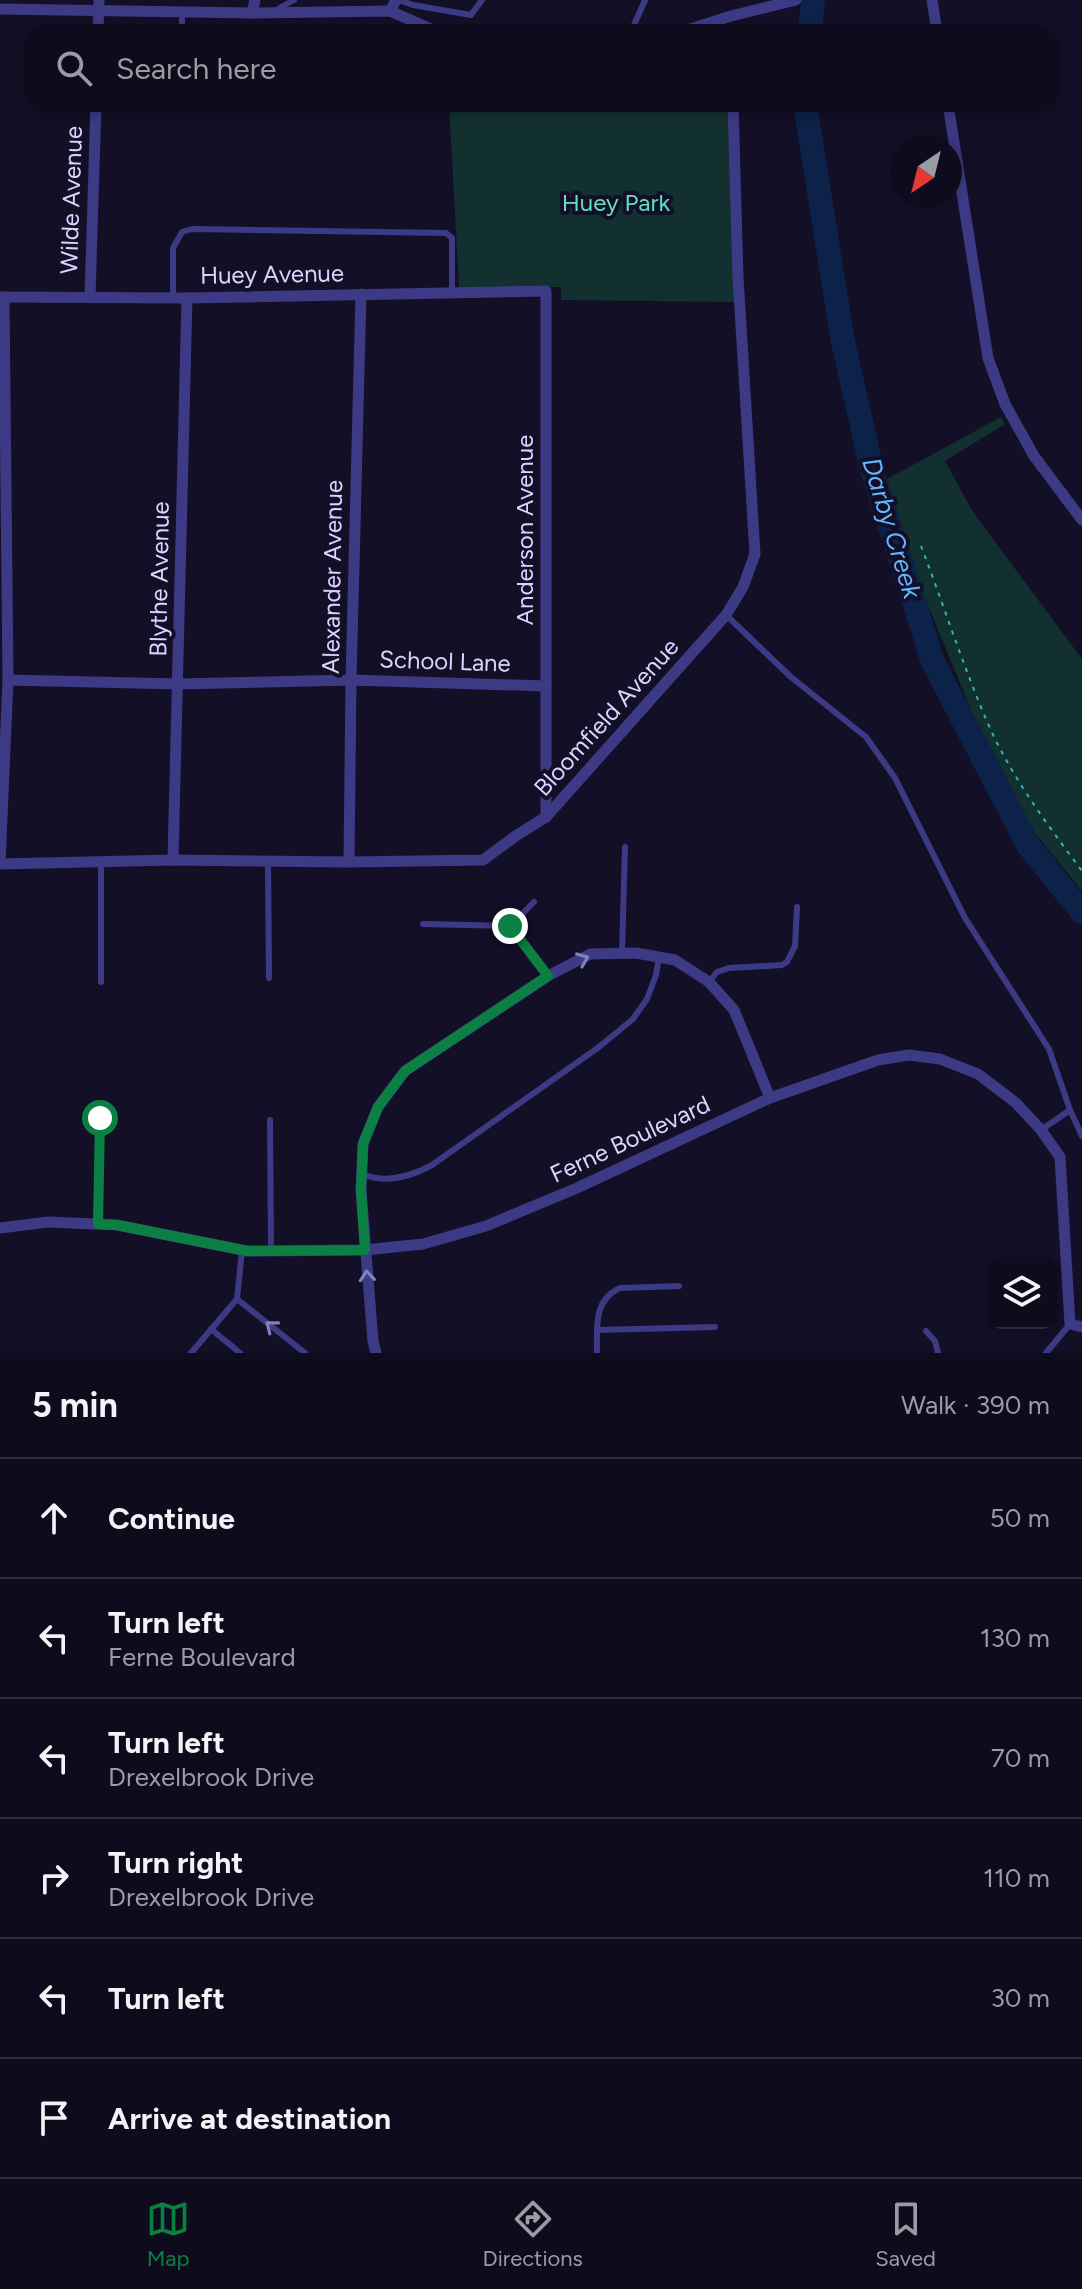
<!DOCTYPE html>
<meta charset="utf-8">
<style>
:root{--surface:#0e0b1c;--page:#1c1929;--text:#f1f3f6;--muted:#9b9ba3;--line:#2e2b3b;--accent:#0b8043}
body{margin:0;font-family:Figtree,sans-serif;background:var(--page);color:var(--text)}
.controls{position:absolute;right:24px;bottom:24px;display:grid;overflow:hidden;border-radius:16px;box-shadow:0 4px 12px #0003}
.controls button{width:72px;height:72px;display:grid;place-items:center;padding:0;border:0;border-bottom:2px solid var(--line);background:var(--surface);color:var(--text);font:40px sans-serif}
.compass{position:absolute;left:890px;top:136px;width:72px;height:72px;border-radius:50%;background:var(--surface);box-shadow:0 4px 12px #0003;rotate:215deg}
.stop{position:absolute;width:24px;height:24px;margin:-18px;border:6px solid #0b8043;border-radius:50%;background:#fff}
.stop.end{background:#0b8043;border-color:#fff;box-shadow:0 2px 8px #0008}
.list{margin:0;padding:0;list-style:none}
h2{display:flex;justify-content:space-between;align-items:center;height:104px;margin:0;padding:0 32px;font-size:34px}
h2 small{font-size:26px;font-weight:400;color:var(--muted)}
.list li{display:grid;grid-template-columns:52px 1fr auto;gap:24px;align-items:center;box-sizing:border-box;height:120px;padding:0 32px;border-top:2px solid var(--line)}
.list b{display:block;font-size:30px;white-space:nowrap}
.list p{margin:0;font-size:26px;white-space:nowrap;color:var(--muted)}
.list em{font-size:26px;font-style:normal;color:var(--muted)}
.icon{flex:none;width:44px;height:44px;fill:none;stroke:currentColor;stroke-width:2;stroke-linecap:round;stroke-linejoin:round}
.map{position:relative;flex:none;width:1082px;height:1353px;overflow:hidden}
.search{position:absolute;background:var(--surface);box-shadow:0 4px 12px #0003;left:24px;right:24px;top:24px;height:88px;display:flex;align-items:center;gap:20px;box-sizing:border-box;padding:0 28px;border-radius:24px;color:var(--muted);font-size:30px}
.sheet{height:824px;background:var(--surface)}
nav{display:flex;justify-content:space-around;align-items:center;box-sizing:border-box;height:112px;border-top:2px solid var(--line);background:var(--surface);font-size:22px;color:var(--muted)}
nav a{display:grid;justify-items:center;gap:4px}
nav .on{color:var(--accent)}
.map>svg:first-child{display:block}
.park{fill:#12302f}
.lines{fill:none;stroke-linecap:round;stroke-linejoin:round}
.river{stroke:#0c2248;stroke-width:24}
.path{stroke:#2fb8b0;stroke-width:2;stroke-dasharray:4 6;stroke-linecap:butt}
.service{stroke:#3d3a85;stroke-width:6}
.minor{stroke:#3d3a85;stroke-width:11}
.oneway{stroke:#837fbc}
.route{stroke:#0b8043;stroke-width:10}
.labels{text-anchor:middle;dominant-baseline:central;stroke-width:8;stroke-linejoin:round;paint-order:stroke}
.street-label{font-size:24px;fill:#d9d4ff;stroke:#130f26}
.park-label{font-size:24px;fill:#5fe0c0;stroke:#130f26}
.water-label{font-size:26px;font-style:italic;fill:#62b6ff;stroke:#130f26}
</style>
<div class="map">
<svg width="1082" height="1353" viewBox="0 0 1082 1353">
<rect width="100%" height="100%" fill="#130f26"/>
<!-- park -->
<g class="park">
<path d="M449 104H731L737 302 561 300V287H459Z"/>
<path d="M1001 417 1005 424 945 461 973 512 1082 659V891L1008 800 878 484Z"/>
</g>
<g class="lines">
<!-- river -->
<g class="river">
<path d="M810 32 813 0"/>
<path d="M805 104 843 342 872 470 933 662 1028 845 1082 912"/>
</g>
<!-- path -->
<path class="path" d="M921 546C943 603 962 663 986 719 1009 774 1047 824 1082 871"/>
<!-- service -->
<g class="service">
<path d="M398 0 413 5 471 15 482 0"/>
<path d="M276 10 294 0"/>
<path d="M182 32V12"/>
<path d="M631 32 645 0"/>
<path d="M408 104H433"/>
<path d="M173 298V248L182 232 192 229 446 233 452 238V292"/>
<path d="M726 615 791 677 866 737 895 778 965 918 1049 1049 1070 1110"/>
<path d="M268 861 269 978"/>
<path d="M101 862V982"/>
<path d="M423 924 510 926 548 976"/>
<path d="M510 926 534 902"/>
<path d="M622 953 625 847"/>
<path d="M709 982 717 972 729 968 782 965 787 962 795 946 797 907"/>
<path d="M270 1120 271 1251"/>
<path d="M1041 1130 1070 1110 1082 1136"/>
<path d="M362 1174C386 1184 410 1177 432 1165L599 1047 633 1019 647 999 656 975 659 957"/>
<path d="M98 1224 100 1118"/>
<path d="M237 1299 305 1353"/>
<path d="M211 1329 240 1353"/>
<path d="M597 1330 715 1327"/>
<path d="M926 1331 935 1341 938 1353"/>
<path d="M191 1353 237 1299 242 1250"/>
<path d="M597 1353C597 1328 593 1300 620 1288L679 1286"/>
<path d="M1046 1353 1070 1324"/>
</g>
<!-- minor -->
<g class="minor">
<path d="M932 0 937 32"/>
<path d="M0 9 252 13 390 11 438 32"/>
<path d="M390 11 396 0"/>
<path d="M252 13 255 0"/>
<path d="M98 32 99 0"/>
<path d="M681 32 731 16 796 0"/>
<path d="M948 104 988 358 1005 404 1034 456 1082 520"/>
<path d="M0 297 187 298 546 291V817"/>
<path d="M90 297 96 104"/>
<path d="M8 680 178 684 351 680 546 686"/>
<path d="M173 860 187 298"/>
<path d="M349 862 351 680 361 294"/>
<path d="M0 864 173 860 349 862 483 860 517 835 546 817 726 615 743 587 755 554 738 277 733 104"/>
<path d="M0 864 8 680 4 298"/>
<path d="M0 1228 48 1222 117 1225 247 1251 365 1250 423 1244 486 1226 577 1188 770 1098 878 1060 909 1055 940 1059 978 1074 1016 1103 1041 1130 1060 1157 1070 1324 1082 1327"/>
<path d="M376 1353 373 1341 361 1190 363 1144 378 1107 405 1071 548 976 590 954 636 953 675 960 709 982 734 1010 770 1098"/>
</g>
</g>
<!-- one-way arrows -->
<defs><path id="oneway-chevron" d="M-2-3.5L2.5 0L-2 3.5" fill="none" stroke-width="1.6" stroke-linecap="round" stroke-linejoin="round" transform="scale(2)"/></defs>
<g class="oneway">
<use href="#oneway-chevron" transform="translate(583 959) rotate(-22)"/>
<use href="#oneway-chevron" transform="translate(367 1276) rotate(-95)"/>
<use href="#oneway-chevron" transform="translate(271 1326) rotate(-142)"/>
</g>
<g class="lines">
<!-- route -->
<path class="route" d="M100 1118 98 1224 117 1225 247 1251 365 1250 361 1190 363 1144 378 1107 405 1071 548 976 510 926"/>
</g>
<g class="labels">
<!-- street labels -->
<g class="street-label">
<text transform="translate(71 200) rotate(-88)">Wilde Avenue</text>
<text transform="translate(272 274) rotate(-1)">Huey Avenue</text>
<text transform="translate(524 530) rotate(-90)">Anderson Avenue</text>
<text transform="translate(332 577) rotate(-89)">Alexander Avenue</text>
<text transform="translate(159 579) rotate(-89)">Blythe Avenue</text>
<text transform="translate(445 661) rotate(2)">School Lane</text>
<text transform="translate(606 717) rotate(-48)">Bloomfield Avenue</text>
<text transform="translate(630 1139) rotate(-25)">Ferne Boulevard</text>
</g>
<!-- park labels -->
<g class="park-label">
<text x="616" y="202">Huey Park</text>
</g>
<!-- water labels -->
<g class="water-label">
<text transform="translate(892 528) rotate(73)">Darby Creek</text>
</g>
</g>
</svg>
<div class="controls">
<button><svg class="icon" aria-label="layers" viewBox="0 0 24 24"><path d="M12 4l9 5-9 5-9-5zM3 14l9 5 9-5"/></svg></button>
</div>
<svg class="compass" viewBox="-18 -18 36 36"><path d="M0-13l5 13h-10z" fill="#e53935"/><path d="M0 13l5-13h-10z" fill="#9b9ba3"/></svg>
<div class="stop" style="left:100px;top:1118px"></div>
<div class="stop end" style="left:510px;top:926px"></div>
<div class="search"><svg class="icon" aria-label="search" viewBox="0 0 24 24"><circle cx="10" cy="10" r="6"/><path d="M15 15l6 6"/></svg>Search here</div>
</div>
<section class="sheet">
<h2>5 min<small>Walk · 390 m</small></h2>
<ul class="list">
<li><svg class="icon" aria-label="ahead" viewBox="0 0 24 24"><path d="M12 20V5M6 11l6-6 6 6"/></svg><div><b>Continue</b></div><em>50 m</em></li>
<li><svg class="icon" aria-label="left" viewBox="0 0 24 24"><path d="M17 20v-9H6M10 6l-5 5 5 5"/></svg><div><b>Turn left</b><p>Ferne Boulevard</p></div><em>130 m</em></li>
<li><svg class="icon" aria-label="left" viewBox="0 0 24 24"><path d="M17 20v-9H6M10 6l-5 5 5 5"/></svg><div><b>Turn left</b><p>Drexelbrook Drive</p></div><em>70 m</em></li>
<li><svg class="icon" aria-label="right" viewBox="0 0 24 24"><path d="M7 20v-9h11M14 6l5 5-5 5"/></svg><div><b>Turn right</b><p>Drexelbrook Drive</p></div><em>110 m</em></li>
<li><svg class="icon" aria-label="left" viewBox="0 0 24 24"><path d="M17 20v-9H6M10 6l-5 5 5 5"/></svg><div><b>Turn left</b></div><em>30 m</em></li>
<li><svg class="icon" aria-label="arrive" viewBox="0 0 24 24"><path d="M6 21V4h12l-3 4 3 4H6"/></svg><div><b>Arrive at destination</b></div></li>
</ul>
</section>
<nav>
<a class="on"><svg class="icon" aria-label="map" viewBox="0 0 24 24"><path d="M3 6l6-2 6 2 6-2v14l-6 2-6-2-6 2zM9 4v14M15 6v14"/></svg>Map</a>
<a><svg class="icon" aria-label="directions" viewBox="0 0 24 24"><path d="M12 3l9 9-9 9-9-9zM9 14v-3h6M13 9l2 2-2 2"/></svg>Directions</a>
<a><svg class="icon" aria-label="saved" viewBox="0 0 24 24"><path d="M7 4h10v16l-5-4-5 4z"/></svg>Saved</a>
</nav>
